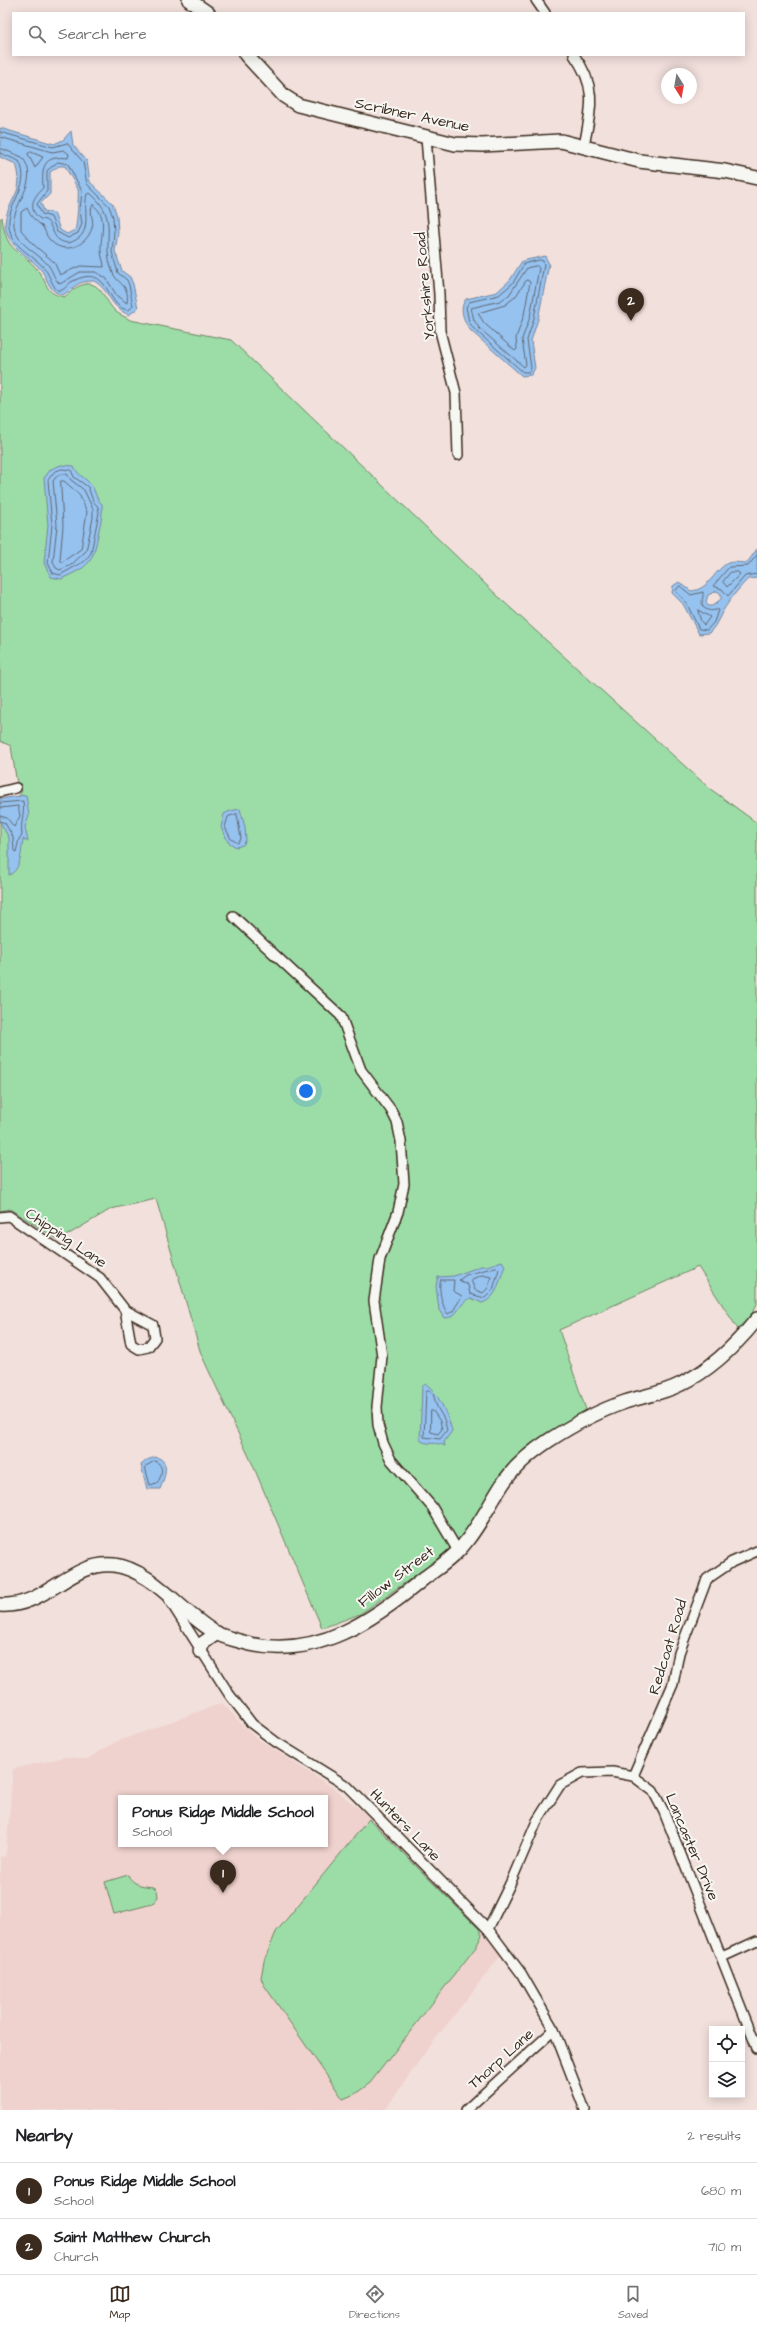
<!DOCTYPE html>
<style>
:root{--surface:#fff;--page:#f2f2f2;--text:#202124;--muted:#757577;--line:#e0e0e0;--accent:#3b2a1e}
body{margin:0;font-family:"Architects Daughter",sans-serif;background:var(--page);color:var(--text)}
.controls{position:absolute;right:12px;bottom:12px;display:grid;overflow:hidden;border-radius:0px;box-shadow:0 2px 10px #0003}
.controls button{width:36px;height:36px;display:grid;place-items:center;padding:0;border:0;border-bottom:1px solid var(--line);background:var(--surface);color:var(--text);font:20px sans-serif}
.compass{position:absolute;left:661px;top:68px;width:36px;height:36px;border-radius:50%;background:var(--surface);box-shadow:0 2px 10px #0003;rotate:169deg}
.you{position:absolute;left:306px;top:1091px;width:14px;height:14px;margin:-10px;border:3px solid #fff;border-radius:50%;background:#1a73e8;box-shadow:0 0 0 6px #1a73e833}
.badge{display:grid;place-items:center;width:26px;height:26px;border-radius:50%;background:var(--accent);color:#fff;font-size:13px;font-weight:700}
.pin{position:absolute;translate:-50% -33px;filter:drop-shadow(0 1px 2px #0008)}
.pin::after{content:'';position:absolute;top:21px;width:14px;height:12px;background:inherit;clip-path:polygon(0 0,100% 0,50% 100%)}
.popup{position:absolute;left:118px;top:1795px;width:210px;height:52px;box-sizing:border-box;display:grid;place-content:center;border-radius:0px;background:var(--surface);filter:drop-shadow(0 1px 3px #0005);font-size:13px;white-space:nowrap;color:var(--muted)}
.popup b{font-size:15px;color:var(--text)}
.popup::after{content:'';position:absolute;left:50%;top:100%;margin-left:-8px;border:8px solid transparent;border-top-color:var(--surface)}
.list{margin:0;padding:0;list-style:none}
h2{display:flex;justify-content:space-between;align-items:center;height:52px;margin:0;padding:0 16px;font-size:17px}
h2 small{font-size:13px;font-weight:400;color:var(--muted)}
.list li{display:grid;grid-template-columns:26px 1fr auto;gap:12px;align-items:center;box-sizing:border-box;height:56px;padding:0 16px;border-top:1px solid var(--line)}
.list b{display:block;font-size:15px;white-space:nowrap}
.list p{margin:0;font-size:13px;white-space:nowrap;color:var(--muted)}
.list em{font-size:13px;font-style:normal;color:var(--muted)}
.icon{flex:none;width:22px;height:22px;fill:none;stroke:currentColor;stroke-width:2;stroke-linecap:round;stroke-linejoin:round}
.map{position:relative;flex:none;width:757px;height:2110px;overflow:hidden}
.search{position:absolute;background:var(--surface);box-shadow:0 2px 10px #0003;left:12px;right:12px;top:12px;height:44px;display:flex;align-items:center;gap:10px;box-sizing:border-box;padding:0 14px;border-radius:0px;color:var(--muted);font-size:15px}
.sheet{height:164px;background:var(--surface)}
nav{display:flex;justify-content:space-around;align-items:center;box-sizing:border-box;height:56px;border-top:1px solid var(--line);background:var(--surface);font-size:11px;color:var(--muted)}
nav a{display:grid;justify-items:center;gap:2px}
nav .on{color:var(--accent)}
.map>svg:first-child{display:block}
.built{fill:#efd1cd;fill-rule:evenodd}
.green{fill:#9cdda7;stroke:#6c8462}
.water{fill:#96c2f0;stroke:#72859c;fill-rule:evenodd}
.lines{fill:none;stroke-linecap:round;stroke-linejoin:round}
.shore{stroke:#5f6772;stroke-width:1}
.street-casing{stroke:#3b2a1e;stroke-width:12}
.secondary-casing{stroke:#3b2a1e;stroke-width:16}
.street{stroke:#f6f6f2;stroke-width:9}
.secondary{stroke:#f6f6f2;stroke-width:13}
.labels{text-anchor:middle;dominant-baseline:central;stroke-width:4;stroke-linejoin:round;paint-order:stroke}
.street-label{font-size:15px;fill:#3b2a1e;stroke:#f6f6f2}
</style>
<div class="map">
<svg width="757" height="2110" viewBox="0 0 757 2110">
<rect width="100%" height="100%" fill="#f2e0dc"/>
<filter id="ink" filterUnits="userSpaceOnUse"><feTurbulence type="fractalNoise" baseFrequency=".025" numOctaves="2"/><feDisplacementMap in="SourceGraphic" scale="8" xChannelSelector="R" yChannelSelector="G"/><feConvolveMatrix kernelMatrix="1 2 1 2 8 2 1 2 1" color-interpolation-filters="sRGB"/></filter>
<g filter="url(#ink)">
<!-- built -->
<path class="built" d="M222 1703 253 1736 329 1785 372 1819 467 1915 501 1955 424 2054 385 2110H0V1857L6 1856 13 1769 66 1757 87 1759 116 1742ZM121 1798H325V1844H121Z"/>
<!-- green -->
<g class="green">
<path d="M2 217C6 256 21 247 39 272 49 286 45 293 64 297 71 293 74 287 82 285 100 278 105 302 116 312 120 315 126 317 130 320L231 340 505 603 709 788 757 823V1304L741 1334 698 1267 559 1330 586 1410 513 1462 464 1536 449 1552 360 1614 322 1628 252 1463 201 1354 156 1199 111 1209 59 1240 10 1209 0 1211V800L17 799 22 791 17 784 11 746 0 741V219Z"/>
<path d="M369 1819 479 1929 482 1935 476 1947 370 2083 355 2094 343 2099 264 1985 261 1978 264 1961 276 1932Z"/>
<path d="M128 1875C133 1886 145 1886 154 1887L157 1890 158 1897 152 1904 114 1914 105 1882Z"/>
</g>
<!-- water -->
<g class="water">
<path d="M0 128 54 144 63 140 71 131 73 145 87 161 90 182 113 204 117 216 118 233 115 251 122 271 130 277 133 284 138 308 129 315C108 306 111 291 94 281 76 281 76 287 63 295 49 292 49 282 42 271 32 258 16 252 8 236 0 219 11 206 17 191 20 182 19 173 16 164L0 157ZM59 166H65C69 174 74 182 78 189 79 192 77 227 75 230L67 234 60 230 54 213 44 211 41 203 50 194V172Z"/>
<path d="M545 256 549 264 538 319 531 341 535 368 531 375 522 376 471 331C464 322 458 309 466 299L497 292 510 280 522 261Z"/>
<path d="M61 465 74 466C78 476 85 477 91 485 96 491 95 498 102 504 103 516 100 524 98 535 92 565 89 566 61 579L51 577 44 563 48 525 44 478 51 469Z"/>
<path d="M757 549V578L748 579C739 588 731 598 724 609 719 617 717 625 709 633L699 634 683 604 672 593 673 586 679 582 691 591C709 590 715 569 728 563 734 561 740 563 747 563ZM717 591 721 594V599L712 606H708L706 602 708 595Z"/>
<path d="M26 795 29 816 25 827 28 842 23 839C21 851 22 869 9 875V838L0 822V799Z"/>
<path d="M240 809 245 827 246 840 243 845 236 847 228 842 221 827 224 814 230 811Z"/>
<path d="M502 1261 505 1266C499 1280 498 1298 482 1303L471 1298C458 1302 459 1319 444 1318L439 1310 436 1286 438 1277 454 1276 481 1266H487Z"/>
<path d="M425 1384C437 1389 449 1418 452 1431L444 1442 445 1446C437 1441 427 1446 420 1440L422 1387Z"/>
<path d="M155 1457C172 1460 164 1479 160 1489H147L141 1465 147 1460Z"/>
</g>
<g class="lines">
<!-- shore -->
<g class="shore">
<path d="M0 132 53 147 67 143 83 162 87 184 109 206 113 217 114 232 112 252 118 273 127 280 129 285 133 306 129 310C104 309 112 260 71 282 68 284 66 288 62 290H57C51 283 50 276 45 269 35 256 17 250 11 234 0 208 34 188 19 161L0 153"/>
<path d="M0 137 52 152 64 150 69 154 68 158C42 155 42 168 43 188 34 196 27 208 39 218 41 220 45 219 47 221 55 230 52 241 68 243 95 236 82 213 87 194L90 193C122 220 99 241 113 273 117 284 130 284 127 303L117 296 106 278 96 272H80L60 284C54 279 53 272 49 266 39 253 20 247 15 230 7 206 43 183 22 157L0 148"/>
<path d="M31 152 43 157 35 168 28 154Z"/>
<path d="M58 162 68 164 82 191 80 210 82 224 78 233 68 238 57 232 51 217 42 214 37 204 47 191V171Z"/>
<path d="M93 205C109 216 100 235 101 251 101 256 104 262 104 267L80 266 60 275 54 262 33 244 21 230V212L27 208C32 219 33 218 42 226 45 229 46 236 49 239 63 256 86 247 92 228 95 221 88 211 93 205Z"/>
<path d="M540 260 543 261 544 265 534 318 527 340 531 368 529 372H523L474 329 469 322 466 307 469 302 499 295 513 283 524 264Z"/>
<path d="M537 266 539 268 530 317 522 339 526 365 524 367 479 328 474 320 471 308 500 301 509 295 527 268Z"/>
<path d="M527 280 530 282 524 315 516 338 517 349 515 351 484 323 478 313 505 305 515 297Z"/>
<path d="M62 469 71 470 74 477 88 487 93 501 98 507 99 512 91 553 85 561 60 575 53 573 48 563 52 525 48 480 54 472Z"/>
<path d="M63 474H67L71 480 84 490 93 509V518L86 551 71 565 60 570 56 568 53 562 57 525 53 481 57 476Z"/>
<path d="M61 481H64L79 494 87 512 81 549 62 562 60 560 63 526Z"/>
<path d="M757 555 748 566 729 567 713 586 722 589 728 596 745 576 757 574"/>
<path d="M731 572H738L740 574 727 587 723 582Z"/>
<path d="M680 586 691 595 703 592C704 598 698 607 708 610 712 612 715 609 718 610L714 622 707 630 699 629 686 602 676 591Z"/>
<path d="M698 610 710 617 704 625 701 621Z"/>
<path d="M0 803 23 801C25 814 20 823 22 835L19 839 16 852 14 851 13 837 5 823 0 821"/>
<path d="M0 808 18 806 20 816 14 827 7 818 0 816"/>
<path d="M237 814 241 839 238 843 231 839 225 827 228 817Z"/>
<path d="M497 1267 499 1269 493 1290 485 1298 470 1294 468 1285 459 1280 466 1275Z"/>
<path d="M482 1275 491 1277 488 1288 483 1293 475 1290 471 1280Z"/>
<path d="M441 1280H454L453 1291 462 1296 453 1311 448 1314C443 1309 437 1287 441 1280Z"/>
<path d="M429 1391 433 1394 437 1407 444 1419 447 1430 440 1439 424 1437 426 1392Z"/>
<path d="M431 1411H433L440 1421 442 1429 438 1434 431 1432Z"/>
<path d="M155 1461C165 1466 162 1476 157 1483L150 1485 145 1467Z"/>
</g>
<!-- street casing -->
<g class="street-casing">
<g id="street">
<path d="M536 0 545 13"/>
<path d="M574 55C598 88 591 109 584 146"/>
<path d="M426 138 439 294 440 331 456 393 458 455"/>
<path d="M0 792 16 788"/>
<path d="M233 916 341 1016 361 1070 391 1110 397 1122 401 1141 404 1184 398 1212 380 1259 374 1301 382 1356 377 1407 378 1425 383 1443 391 1460 432 1507 458 1551"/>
<path d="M0 1217 9 1216 100 1278 125 1310 131 1344 139 1349 148 1347 155 1338 153 1325 125 1310"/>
<path d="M168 1598 229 1694 252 1724 276 1742 347 1786 488 1929 521 1973 554 2030 585 2110"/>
<path d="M633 1776 673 1684 679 1653 707 1579 732 1562 757 1551"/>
<path d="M488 1929 510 1884 537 1821 560 1785 582 1773 612 1772 633 1776 653 1791 664 1812 757 2048"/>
<path d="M722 1957 757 1941"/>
<path d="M466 2110 554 2030"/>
</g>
</g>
<!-- secondary casing -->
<g class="secondary-casing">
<g id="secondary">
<path d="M189 0 208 13"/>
<path d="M246 55 284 96 298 105 455 144 482 145 561 141 639 161 725 171 757 178"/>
<path d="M0 1605C46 1608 71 1560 114 1565 153 1570 182 1614 216 1633 225 1638 240 1641 250 1644 317 1659 374 1620 423 1579 435 1570 449 1561 459 1550 476 1532 488 1507 502 1485 513 1468 530 1453 548 1441 571 1426 598 1411 625 1402 644 1396 664 1393 681 1384 712 1369 736 1345 757 1319"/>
<path d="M200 1651 203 1643 217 1633"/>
</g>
</g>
<!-- street -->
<use href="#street" class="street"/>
<!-- secondary -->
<use href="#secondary" class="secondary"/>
</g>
</g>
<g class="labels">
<!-- street labels -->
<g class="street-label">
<text transform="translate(412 115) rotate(12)">Scribner Avenue</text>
<text transform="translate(425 286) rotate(-95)">Yorkshire Road</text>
<text transform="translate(66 1238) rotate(34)">Chipping Lane</text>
<text transform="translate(396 1577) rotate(-37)">Fillow Street</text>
<text transform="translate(668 1647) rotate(-73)">Redcoat Road</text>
<text transform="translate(405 1825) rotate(46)">Hunters Lane</text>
<text transform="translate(692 1847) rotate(67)">Lancaster Drive</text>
<text transform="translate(501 2059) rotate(-42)">Thorp Lane</text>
</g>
</g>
</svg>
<div class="controls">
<button><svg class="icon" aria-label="locate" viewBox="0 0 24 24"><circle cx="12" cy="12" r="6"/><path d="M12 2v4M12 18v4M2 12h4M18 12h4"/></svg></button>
<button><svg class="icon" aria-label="layers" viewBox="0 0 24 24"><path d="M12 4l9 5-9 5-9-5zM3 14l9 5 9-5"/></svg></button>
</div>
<svg class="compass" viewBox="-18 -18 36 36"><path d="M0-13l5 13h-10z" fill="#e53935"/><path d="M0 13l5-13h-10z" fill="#757577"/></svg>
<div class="you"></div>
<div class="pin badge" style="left:223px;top:1893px">1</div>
<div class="popup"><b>Ponus Ridge Middle School</b>School</div>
<div class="pin badge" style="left:631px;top:321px">2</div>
<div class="search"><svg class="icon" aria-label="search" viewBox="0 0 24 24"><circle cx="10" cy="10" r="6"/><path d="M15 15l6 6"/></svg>Search here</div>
</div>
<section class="sheet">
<h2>Nearby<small>2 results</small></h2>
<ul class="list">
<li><span class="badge">1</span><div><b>Ponus Ridge Middle School</b><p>School</p></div><em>680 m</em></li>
<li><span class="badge">2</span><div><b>Saint Matthew Church</b><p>Church</p></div><em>710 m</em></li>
</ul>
</section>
<nav>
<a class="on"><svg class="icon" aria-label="map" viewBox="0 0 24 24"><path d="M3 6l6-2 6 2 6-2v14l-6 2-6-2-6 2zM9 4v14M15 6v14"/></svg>Map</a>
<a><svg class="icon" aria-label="directions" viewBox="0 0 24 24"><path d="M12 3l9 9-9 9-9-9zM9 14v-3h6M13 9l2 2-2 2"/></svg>Directions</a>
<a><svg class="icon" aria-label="saved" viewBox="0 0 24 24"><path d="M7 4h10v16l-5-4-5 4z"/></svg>Saved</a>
</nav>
